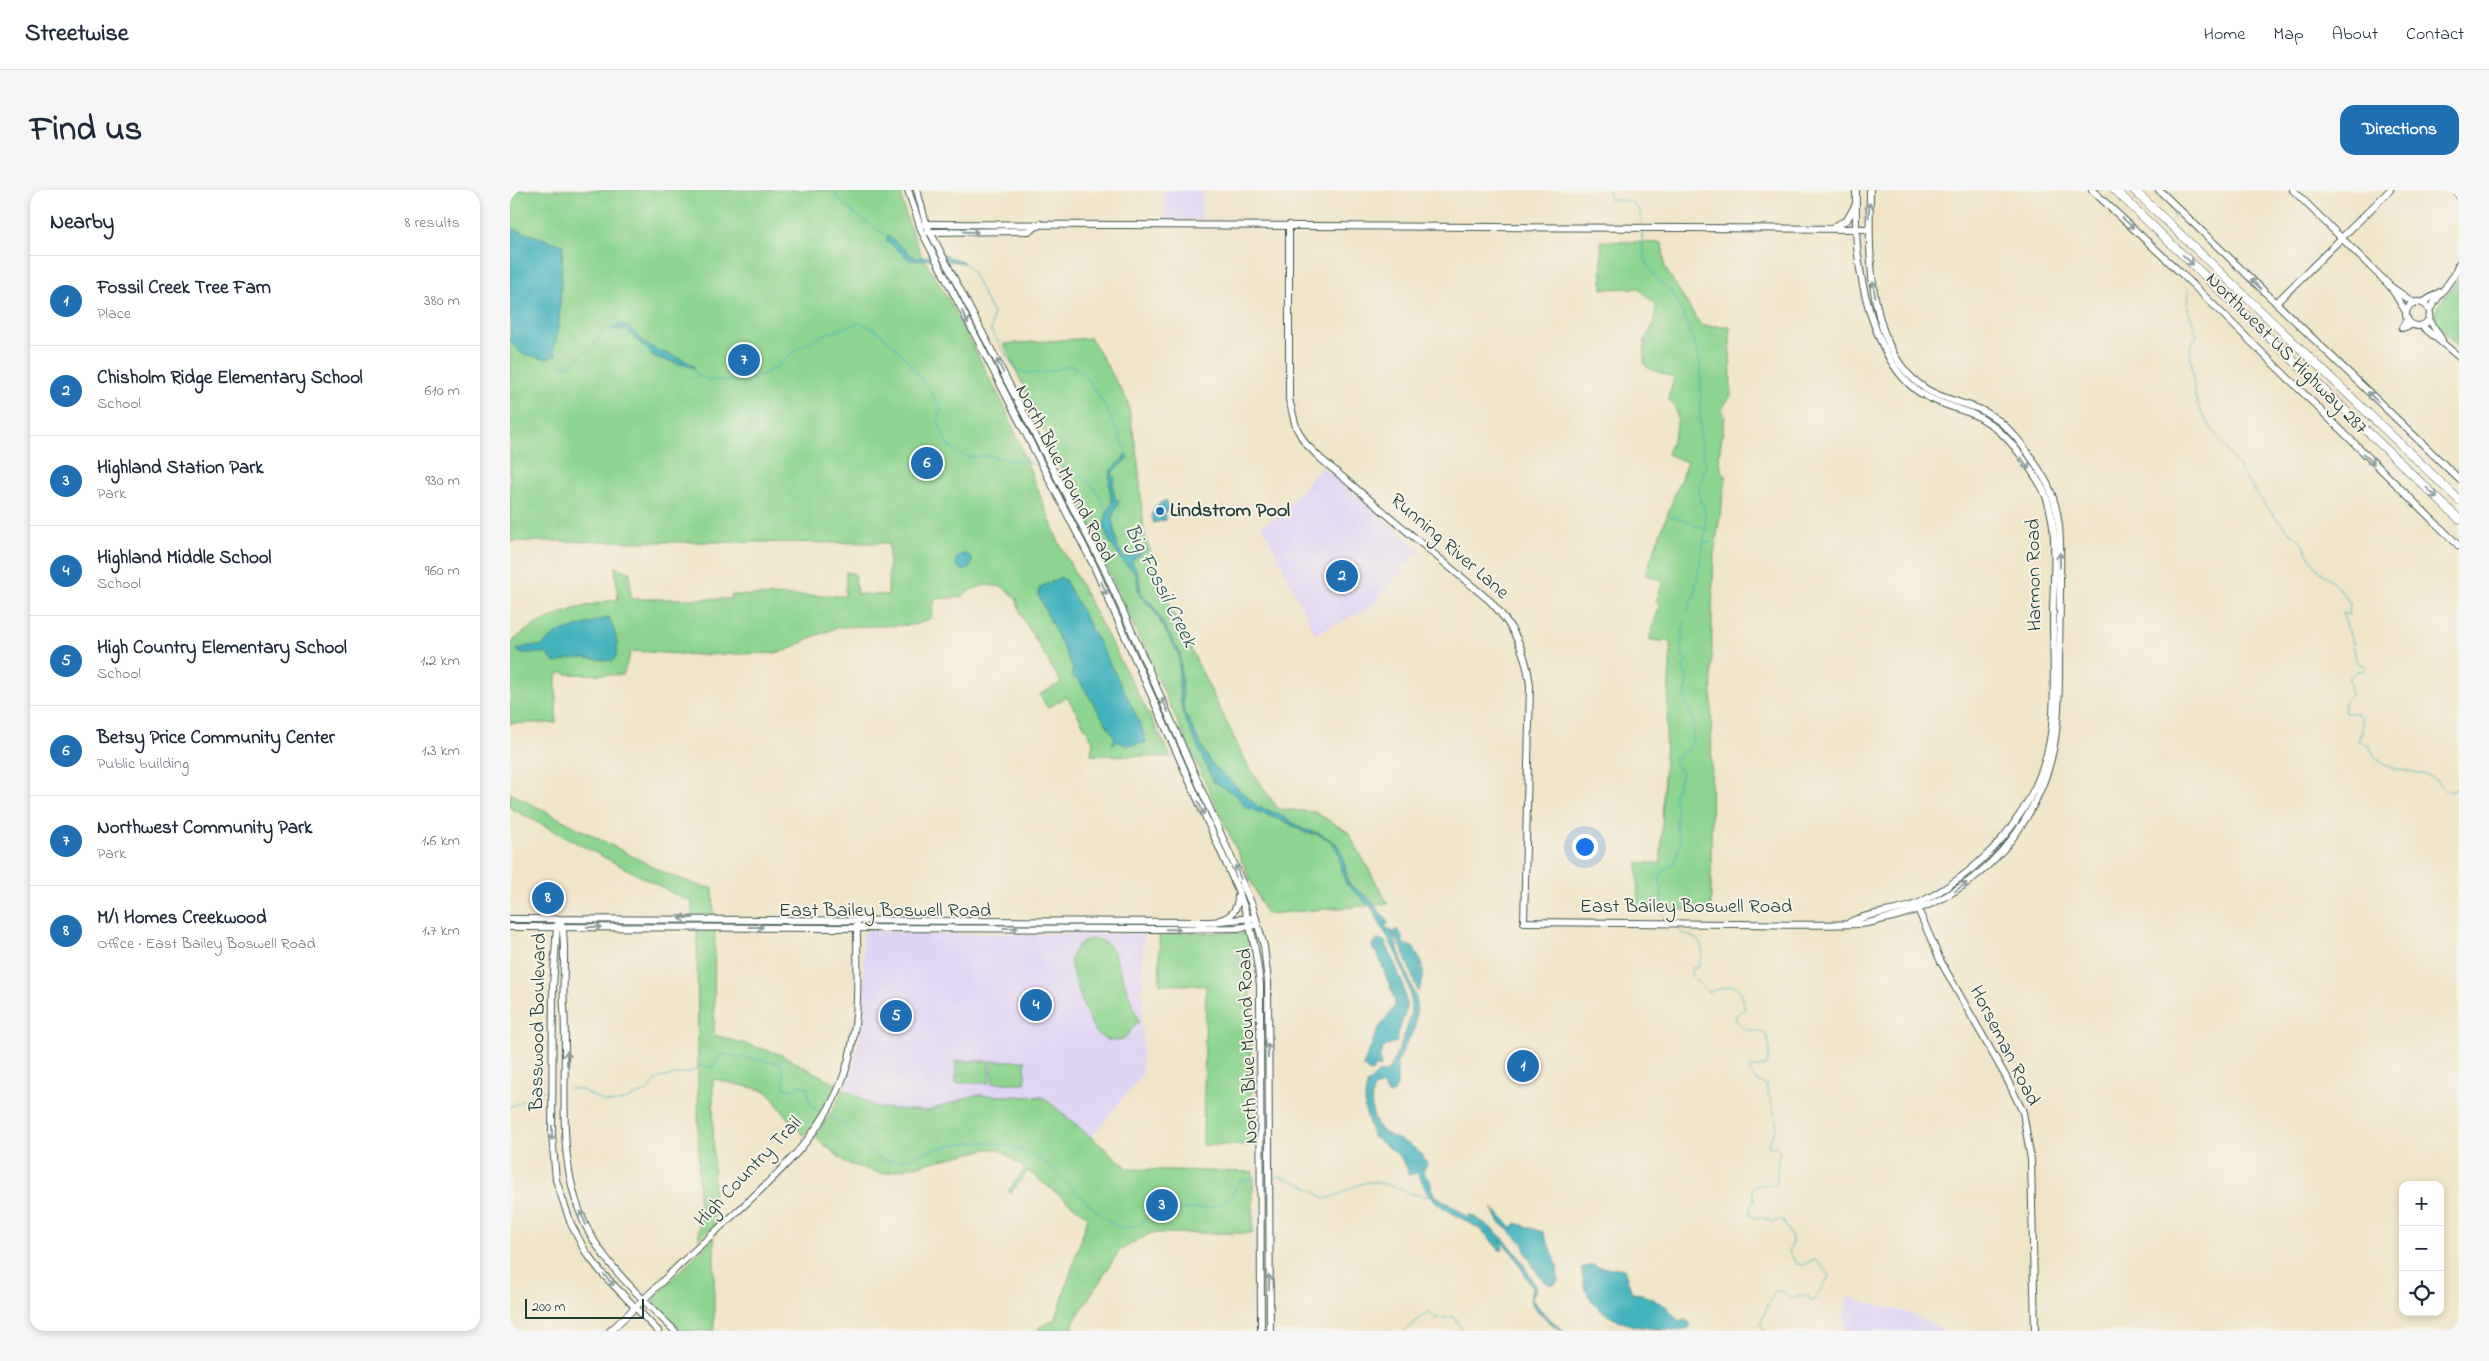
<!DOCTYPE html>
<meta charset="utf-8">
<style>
:root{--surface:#fff;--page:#f6f6f7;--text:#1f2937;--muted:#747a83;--line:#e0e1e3;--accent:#1f6fb2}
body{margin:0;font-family:"Indie Flower",sans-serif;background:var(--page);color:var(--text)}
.controls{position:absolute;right:15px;bottom:15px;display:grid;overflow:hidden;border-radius:10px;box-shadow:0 2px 8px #0003}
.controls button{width:45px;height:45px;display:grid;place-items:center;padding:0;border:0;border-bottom:1px solid var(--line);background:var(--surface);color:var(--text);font:25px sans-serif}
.scale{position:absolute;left:15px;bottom:12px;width:119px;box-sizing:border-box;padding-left:5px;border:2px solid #1f3d34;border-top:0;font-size:14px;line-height:18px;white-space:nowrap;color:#1f3d34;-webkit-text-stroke:4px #f7f3e8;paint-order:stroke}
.you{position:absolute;left:1074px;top:656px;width:18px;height:18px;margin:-12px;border:4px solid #fff;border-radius:50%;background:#1a73e8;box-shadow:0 0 0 8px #1a73e833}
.badge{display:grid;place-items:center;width:32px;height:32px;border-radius:50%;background:var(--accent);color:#fff;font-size:16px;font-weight:700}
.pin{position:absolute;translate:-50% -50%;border:2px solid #fff;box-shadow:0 1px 5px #0006}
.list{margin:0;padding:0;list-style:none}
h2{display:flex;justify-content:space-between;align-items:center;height:65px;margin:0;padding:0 20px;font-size:21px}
h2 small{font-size:16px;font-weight:400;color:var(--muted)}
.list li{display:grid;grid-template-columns:32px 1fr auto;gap:15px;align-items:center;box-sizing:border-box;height:90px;padding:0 20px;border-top:1px solid var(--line)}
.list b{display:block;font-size:19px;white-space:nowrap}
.list p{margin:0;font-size:16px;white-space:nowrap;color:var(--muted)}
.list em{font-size:16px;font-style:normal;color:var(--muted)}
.icon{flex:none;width:28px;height:28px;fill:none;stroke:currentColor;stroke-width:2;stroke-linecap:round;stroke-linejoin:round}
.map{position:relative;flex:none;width:1949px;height:1141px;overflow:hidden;border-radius:15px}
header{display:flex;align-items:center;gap:30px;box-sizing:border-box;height:70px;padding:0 25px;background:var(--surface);border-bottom:1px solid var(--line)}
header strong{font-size:24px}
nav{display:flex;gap:28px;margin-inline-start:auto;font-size:18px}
.intro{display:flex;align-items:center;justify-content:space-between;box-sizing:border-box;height:120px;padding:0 30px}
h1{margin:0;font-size:35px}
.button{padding:12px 22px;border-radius:15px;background:var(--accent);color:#fff;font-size:18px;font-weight:700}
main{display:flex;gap:30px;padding:0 30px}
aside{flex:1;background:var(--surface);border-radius:15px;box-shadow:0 2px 8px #0003}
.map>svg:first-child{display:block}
.built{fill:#e0d4f4}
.green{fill:#8cd48f;stroke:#568862}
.water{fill:#43b2bd;stroke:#317878}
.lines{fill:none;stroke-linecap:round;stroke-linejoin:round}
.stream{stroke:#43b2bd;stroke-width:1}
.river{stroke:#43b2bd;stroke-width:7}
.secondary-casing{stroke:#3e564a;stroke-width:8}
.highway-casing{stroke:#3e564a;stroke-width:9}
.secondary{stroke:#fff;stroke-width:6}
.highway{stroke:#fff;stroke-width:8}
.oneway{stroke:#8f9e9a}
.poi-dot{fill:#1f6fb2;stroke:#f7f3e8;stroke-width:2}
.labels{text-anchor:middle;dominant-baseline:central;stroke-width:4;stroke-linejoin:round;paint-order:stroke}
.street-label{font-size:20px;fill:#1f3d34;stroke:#f7f3e8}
.poi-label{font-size:20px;font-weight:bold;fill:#1f3d34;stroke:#f7f3e8;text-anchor:start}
.water-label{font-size:21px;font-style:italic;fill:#285a56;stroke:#f7f3e8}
</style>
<header>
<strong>Streetwise</strong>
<nav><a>Home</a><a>Map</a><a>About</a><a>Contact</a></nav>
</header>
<div class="intro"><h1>Find us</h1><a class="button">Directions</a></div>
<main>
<aside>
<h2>Nearby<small>8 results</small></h2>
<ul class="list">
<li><span class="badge">1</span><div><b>Fossil Creek Tree Farn</b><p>Place</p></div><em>380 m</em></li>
<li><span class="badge">2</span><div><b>Chisholm Ridge Elementary School</b><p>School</p></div><em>610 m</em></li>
<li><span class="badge">3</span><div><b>Highland Station Park</b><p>Park</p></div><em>930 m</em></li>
<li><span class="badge">4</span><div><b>Highland Middle School</b><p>School</p></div><em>960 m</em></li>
<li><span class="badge">5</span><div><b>High Country Elementary School</b><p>School</p></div><em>1.2 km</em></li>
<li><span class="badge">6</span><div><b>Betsy Price Community Center</b><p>Public building</p></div><em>1.3 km</em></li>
<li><span class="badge">7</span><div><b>Northwest Community Park</b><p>Park</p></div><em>1.6 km</em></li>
<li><span class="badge">8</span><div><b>M/I Homes Creekwood</b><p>Office · East Bailey Boswell Road</p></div><em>1.7 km</em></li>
</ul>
</aside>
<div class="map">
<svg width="1949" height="1141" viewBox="0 0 1949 1141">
<rect width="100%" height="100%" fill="#f7f3e8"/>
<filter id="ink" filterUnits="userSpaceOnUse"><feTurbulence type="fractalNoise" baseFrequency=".02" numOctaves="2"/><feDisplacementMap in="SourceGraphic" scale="10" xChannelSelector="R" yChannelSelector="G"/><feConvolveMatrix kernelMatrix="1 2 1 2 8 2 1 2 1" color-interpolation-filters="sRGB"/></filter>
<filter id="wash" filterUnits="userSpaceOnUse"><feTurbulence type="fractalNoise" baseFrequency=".0096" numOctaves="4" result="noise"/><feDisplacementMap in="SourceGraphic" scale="20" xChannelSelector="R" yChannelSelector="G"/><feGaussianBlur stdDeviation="1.12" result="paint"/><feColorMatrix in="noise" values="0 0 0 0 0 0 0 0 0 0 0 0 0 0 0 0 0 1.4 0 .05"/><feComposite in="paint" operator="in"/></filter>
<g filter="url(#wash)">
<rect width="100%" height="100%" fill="#f0e5c9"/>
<!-- built -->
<g class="built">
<rect x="654" y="0" width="38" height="30"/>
<path d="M812 276 910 360 865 413 856 420 805 444 752 335 767 328Z"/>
<path d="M358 740 419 744 633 743 632 885 581 947 533 907 465 905 418 921 368 918 333 898 342 879 351 842 354 810 353 743Z"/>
<path d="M1338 1107 1401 1124 1438 1141H1335L1334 1127Z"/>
</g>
<!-- green -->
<g class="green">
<path d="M0 0H390L396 26 411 64 437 107 495 218 549 353 661 567 581 565 583 551 557 507 537 518 530 504 551 493 511 425 506 408 493 397 476 395 460 400 451 407 425 409 421 428 405 435 329 437 302 447 276 461 264 463 188 465 121 461 113 485 57 484 53 482 48 484 46 489V533H0V454C29 425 69 417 108 409L105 377 120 382 121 409H221V405L335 406 336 382 345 384 347 404 378 405 379 353 0 351Z"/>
<path d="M1091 51 1152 53 1155 78 1191 136H1220L1221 205 1212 219 1215 227 1209 266 1212 282 1216 287 1204 364 1202 420 1201 720H1127L1128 673H1151C1152 599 1158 526 1161 452L1139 450 1150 414 1146 412 1153 391 1135 385 1177 272 1157 264C1164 245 1176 224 1158 209L1164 188 1140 179 1134 174 1135 149 1144 134 1146 116 1128 98 1092 99Z"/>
<path d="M1949 87V159C1913 120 1922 128 1949 87Z"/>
<path d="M581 148 618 212 628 271 634 343 662 421 738 576 768 619 805 622 838 642 878 714 756 724 494 154Z"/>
<path d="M0 603 155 683 193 697 203 698 204 727 182 726V711L172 708 0 618Z"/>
<path d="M205 739 204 845 270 864 326 894 308 929 294 946 282 934 257 901 203 889 204 1036 189 1049 187 740Z"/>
<path d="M740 742 742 955H693L696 796 650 794 649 743Z"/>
<path d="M586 749 596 753 603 761 629 832C621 835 620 847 610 850 602 852 594 850 588 844 579 836 565 790 561 776 560 760 570 749 586 749Z"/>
<rect x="446" y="871" width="33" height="22"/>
<rect x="482" y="871" width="33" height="22"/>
<path d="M333 898 368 918 418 921 465 905 533 907 619 979 743 982V1043H641L609 1061 564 1131 561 1141H530L528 1138 546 1129 578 1027 518 981 501 1003 498 1001 515 979 489 959H477L372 984 336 973 305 947 325 917Z"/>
<path d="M204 1047V1141H171L142 1110Z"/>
</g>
<!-- water -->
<g class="water">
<path d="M4 39 53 55 49 133 44 161 47 165 36 169 12 164 0 152V40Z"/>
<path d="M377 45 405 68 433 64 454 73 425 69 401 71 377 51Z"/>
<path d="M111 134C121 136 129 149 138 155 150 163 180 169 185 178L144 167 117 140 100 139Z"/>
<path d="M615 264 618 267C613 275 604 276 602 285L605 288C602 297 603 302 607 311L610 309 602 328 608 358 615 368 637 359 621 371 628 382 631 403 642 414 670 463 674 521 700 572 747 616 771 625 792 639 811 644 827 654 833 666 838 693 856 706 877 730 878 734 875 737 881 740 907 811 905 836 887 873V896L884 903 879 905 872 895 864 898C859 910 862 927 869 938 883 951 909 952 917 974L913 982 898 985C897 967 877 956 863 947L855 920V907L857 894 869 882 872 883 879 880 892 852 901 825 900 801 887 765 861 717 836 694 829 671 830 666 821 651 807 644 795 643 778 633 735 617 727 606 703 591 672 522 669 495V465L643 419 631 407 628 399 626 384 611 370 597 347 594 337 596 325 602 313C600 303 596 283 604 276 609 272 613 270 615 264Z"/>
<path d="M656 310 660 320 654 323 656 330 644 333C638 322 647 314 656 310Z"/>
<circle cx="454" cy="372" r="8"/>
<path d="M551 387 555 390C567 413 638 540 636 553L615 555 608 551 602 555 605 548 569 490 561 486 563 478 528 405 530 397Z"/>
<path d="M99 427C103 438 113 460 103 471L74 468 59 469 47 473 44 472 36 463H11L7 460 17 456H31L47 443Z"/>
<path d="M885 740H888L893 748V754L903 757C913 774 918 784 908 802L893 761 883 743Z"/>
<path d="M868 750H872L876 753C884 773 897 797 896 819 895 829 886 841 888 849L886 853C874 854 867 862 871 875L870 878 865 876 862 882 858 881 853 876 867 841 885 815 884 807 868 765 863 760 862 755Z"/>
<path d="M919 988 924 1005 946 1018 959 1028H961L959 1024C985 1037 1006 1058 1019 1084 1021 1088 1025 1094 1025 1098 1025 1102 1023 1106 1022 1110L1037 1127 1055 1141C1048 1141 1026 1121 1022 1114 1019 1109 1021 1104 1022 1098L1004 1065 991 1051 993 1060H989C981 1050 974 1041 963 1035 945 1024 917 1013 912 990Z"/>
<path d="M982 1018 1002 1037 1006 1033 1033 1042 1047 1074 1048 1091 1043 1095C1030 1094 1020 1070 1014 1059V1054L990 1033Z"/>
<path d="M1083 1075C1094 1080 1103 1076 1114 1079L1122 1103 1132 1104 1156 1116 1169 1131 1175 1130 1180 1133V1137C1173 1141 1160 1140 1150 1139 1122 1138 1088 1129 1076 1100 1073 1092 1073 1085 1071 1078Z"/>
</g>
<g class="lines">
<!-- stream -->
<g class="stream">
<path d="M325 0C327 17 365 36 378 47"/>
<path d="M1099 0 1100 10C1121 9 1131 12 1132 35"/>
<path d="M1658 0 1664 10"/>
<path d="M1663 29 1665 18"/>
<path d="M1132 39C1132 57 1133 72 1145 87 1150 92 1157 97 1162 103 1174 122 1187 157 1191 179L1190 246 1196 274 1189 298 1190 310 1194 317 1196 339 1184 406 1177 421"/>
<path d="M454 72 462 82 483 124 481 141C489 152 494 163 502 174 513 191 546 180 561 175 586 190 605 235 616 262V266"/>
<path d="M1679 99 1678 118 1687 145 1680 158 1685 207 1693 226 1753 313 1776 339 1789 349 1808 380 1829 398 1840 414 1838 425 1833 423V426L1843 453 1847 473 1855 476 1854 481H1847L1839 488 1841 505 1834 512 1835 523H1847L1852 529V541L1848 551 1859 556C1873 586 1894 576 1920 587 1927 590 1933 598 1939 602L1949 599"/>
<path d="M44 168 50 174 58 176 82 157 93 141 101 139"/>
<path d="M185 181 187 185 198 190 236 191 264 179 287 159 315 144 349 133C376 136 419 196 432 220L427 228 437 254 455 267 478 266 528 275"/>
<path d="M545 275C574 281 587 296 597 323"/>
<path d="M1161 326 1183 334"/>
<path d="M1184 335 1195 339"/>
<path d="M1194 352 1201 353"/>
<path d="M1158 730 1151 722 1152 698 1149 689 1153 681 1164 674 1171 651 1166 638 1167 622 1164 605 1172 584 1164 570 1171 563 1178 560 1182 553 1184 533 1175 507 1177 488 1173 477 1177 469 1173 467 1171 453 1175 430"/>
<path d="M1167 736 1173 744C1193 748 1197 761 1187 778H1182L1181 785 1198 802 1224 795C1233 800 1233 809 1235 819L1226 825V830L1235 839 1255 843C1261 853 1261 865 1256 876L1240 878 1239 881 1246 890 1256 895C1260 910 1264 921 1267 936L1258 954 1259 957 1266 956 1270 962C1265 973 1269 982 1266 994L1247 995 1242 997 1244 1011 1240 1018V1025L1245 1028 1252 1027 1263 1032 1272 1029 1282 1048V1054L1279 1062 1287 1074 1293 1075 1304 1069 1317 1081 1319 1086 1305 1109 1301 1111 1298 1105 1281 1109 1274 1102 1266 1101C1259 1112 1254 1122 1251 1135L1255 1141"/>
<path d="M198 877H203L211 864 268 873 272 875 275 898 281 900 289 895 298 897C298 906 299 916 308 921"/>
<path d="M60 899H69L95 912H109L137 901 149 888 182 882 190 875 195 876"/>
<path d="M0 916C15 913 23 901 38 900"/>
<path d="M322 928C346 938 352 966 378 971 392 973 406 965 418 961 445 953 473 949 501 957 513 960 524 965 535 973 550 985 598 1037 613 1038 624 1038 629 1033 637 1028 647 1022 659 1019 670 1019 699 1018 715 1022 730 991L745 989"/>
<path d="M763 988 769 986 794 995 816 1009C830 1006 845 993 860 992 882 992 899 1008 921 1006"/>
<path d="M894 1141 918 1122 925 1128 945 1127 953 1141"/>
</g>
<!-- river -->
<path class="river" d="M907 976 918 997"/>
</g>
</g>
<g filter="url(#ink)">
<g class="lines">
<!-- secondary casing -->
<g class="secondary-casing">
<g id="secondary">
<path d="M398 0 412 42 583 374 728 700C741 735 746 758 750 795L751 1141"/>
<path d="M407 0 416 34 594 378 742 715 754 756 758 792 760 1141"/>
<path d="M1582 0 1673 85 1949 356"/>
<path d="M1649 0 1949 289"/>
<path d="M1783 0 1880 96 1904 113"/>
<path d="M1947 0 1949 6"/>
<path d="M415 34 1359 39"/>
<path d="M779 35V209L786 237 795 253 811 269 980 411C1004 436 1016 462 1020 495L1014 732C1084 733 1153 733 1223 734 1265 734 1307 736 1349 734 1357 734 1366 731 1374 729 1448 714 1507 662 1534 591 1548 555 1549 517 1549 479 1549 452 1550 424 1550 397 1550 359 1554 320 1533 286 1517 260 1498 231 1469 219 1451 212 1432 209 1416 199 1356 161 1359 61 1360 0"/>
<path d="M1325 36 1337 30 1345 16"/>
<path d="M418 42 519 41 531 34"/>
<path d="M1880 96 1896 122"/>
<circle cx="1908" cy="124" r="12"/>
<path d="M1766 113 1880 0"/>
<path d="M1912 113 1930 102"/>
<path d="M1919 120 1945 84 1949 73"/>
<path d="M1897 129 1892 138 1902 135"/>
<path d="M1919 129 1932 150"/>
<path d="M1912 136 1949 167"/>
<path d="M1408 719 1431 772 1496 887 1513 922 1521 970 1525 1141"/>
<path d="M0 729 701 732 742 728"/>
<path d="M710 730C722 727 728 718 728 706"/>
<path d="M1340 732C1362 721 1388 723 1411 712 1483 675 1539 607 1543 524 1545 491 1543 459 1543 426 1543 387 1551 328 1530 294 1512 265 1492 235 1460 223 1443 217 1427 213 1412 204 1372 180 1353 109 1348 65 1345 44 1346 21 1346 0"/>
<path d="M51 733C57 747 52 798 54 817 59 891 42 975 80 1044 101 1081 135 1111 165 1141"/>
<path d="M47 735 43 797 42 945 46 990 61 1034 75 1061 91 1082 148 1141"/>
<path d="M0 737 645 739 728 738 745 735"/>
<path d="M100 1141C132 1112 162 1081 194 1052 246 1003 312 953 335 882 351 834 347 784 347 735"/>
</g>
</g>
<!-- highway casing -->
<g class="highway-casing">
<g id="highway">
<path d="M1605 0 1949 329"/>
<path d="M1624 0 1949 310"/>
</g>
</g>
<!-- secondary -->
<use href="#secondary" class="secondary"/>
<!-- highway -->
<use href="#highway" class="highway"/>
</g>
<!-- one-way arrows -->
<defs><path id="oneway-shaft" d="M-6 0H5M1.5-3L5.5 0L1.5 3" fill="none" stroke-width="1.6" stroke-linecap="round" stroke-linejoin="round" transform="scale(1.25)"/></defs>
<g class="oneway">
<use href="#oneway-shaft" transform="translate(1359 20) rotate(-87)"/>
<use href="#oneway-shaft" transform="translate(1618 33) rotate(43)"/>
<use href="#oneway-shaft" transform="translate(461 42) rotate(1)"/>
<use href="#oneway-shaft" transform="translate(1678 70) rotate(44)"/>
<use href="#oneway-shaft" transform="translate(1746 94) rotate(-136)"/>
<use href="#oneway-shaft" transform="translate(1364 99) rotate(-98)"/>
<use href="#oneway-shaft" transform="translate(455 127) rotate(63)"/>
<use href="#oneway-shaft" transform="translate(490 176) rotate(-117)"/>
<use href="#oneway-shaft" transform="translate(1863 207) rotate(-136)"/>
<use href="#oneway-shaft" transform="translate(1859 269) rotate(44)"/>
<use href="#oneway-shaft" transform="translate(1515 273) rotate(55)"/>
<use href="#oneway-shaft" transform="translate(1922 303) rotate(44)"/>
<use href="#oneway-shaft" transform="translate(1550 370) rotate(-90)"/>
<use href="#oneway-shaft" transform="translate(594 398) rotate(66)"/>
<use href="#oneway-shaft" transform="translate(655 515) rotate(-114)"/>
<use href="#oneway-shaft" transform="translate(691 618) rotate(66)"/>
<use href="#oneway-shaft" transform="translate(728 682) rotate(-112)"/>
<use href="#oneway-shaft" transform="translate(1451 697) rotate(-35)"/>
<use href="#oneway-shaft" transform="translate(176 728) rotate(180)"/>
<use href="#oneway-shaft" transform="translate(84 737)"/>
<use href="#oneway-shaft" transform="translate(246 737)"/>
<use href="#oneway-shaft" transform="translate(501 738)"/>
<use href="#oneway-shaft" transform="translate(663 739) rotate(-1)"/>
<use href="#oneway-shaft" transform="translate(758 861) rotate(-90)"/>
<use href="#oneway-shaft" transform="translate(57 868) rotate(-90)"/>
<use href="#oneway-shaft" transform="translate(42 943) rotate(90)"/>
<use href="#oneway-shaft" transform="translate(73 1028) rotate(-113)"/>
<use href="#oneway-shaft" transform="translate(99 1090) rotate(46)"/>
<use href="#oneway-shaft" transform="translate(759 1092) rotate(-90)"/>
</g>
</g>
<!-- markers -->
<circle class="poi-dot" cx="650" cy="321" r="5"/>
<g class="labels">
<!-- street labels -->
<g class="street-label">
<text transform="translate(1776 164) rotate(45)">Northwest US Highway 287</text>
<text transform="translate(554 284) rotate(63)">North Blue Mound Road</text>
<text transform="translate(939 357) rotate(41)">Running River Lane</text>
<text transform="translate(1525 385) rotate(-91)">Harmon Road</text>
<text x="1176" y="717">East Bailey Boswell Road</text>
<text x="375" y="721">East Bailey Boswell Road</text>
<text transform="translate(29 832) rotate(-89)">Basswood Boulevard</text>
<text transform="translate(739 856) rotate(-92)">North Blue Mound Road</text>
<text transform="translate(1494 856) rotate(63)">Horseman Road</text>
<text transform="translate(239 982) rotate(-46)">High Country Trail</text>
</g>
<!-- poi labels -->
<g class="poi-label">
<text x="660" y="321">Lindstrom Pool</text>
</g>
<!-- water labels -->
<g class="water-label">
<text transform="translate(650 396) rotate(63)">Big Fossil Creek</text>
</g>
</g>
</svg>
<div class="controls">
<button>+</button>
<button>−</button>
<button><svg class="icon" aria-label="locate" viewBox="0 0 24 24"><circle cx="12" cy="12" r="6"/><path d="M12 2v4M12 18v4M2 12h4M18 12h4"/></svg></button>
</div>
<div class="scale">200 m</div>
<div class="you"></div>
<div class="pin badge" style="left:1013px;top:876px">1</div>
<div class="pin badge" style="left:832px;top:386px">2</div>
<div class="pin badge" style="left:652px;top:1015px">3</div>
<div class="pin badge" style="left:526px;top:815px">4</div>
<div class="pin badge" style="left:386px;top:826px">5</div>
<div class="pin badge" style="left:417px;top:273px">6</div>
<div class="pin badge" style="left:234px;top:170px">7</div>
<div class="pin badge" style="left:38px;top:708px">8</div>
</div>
</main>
